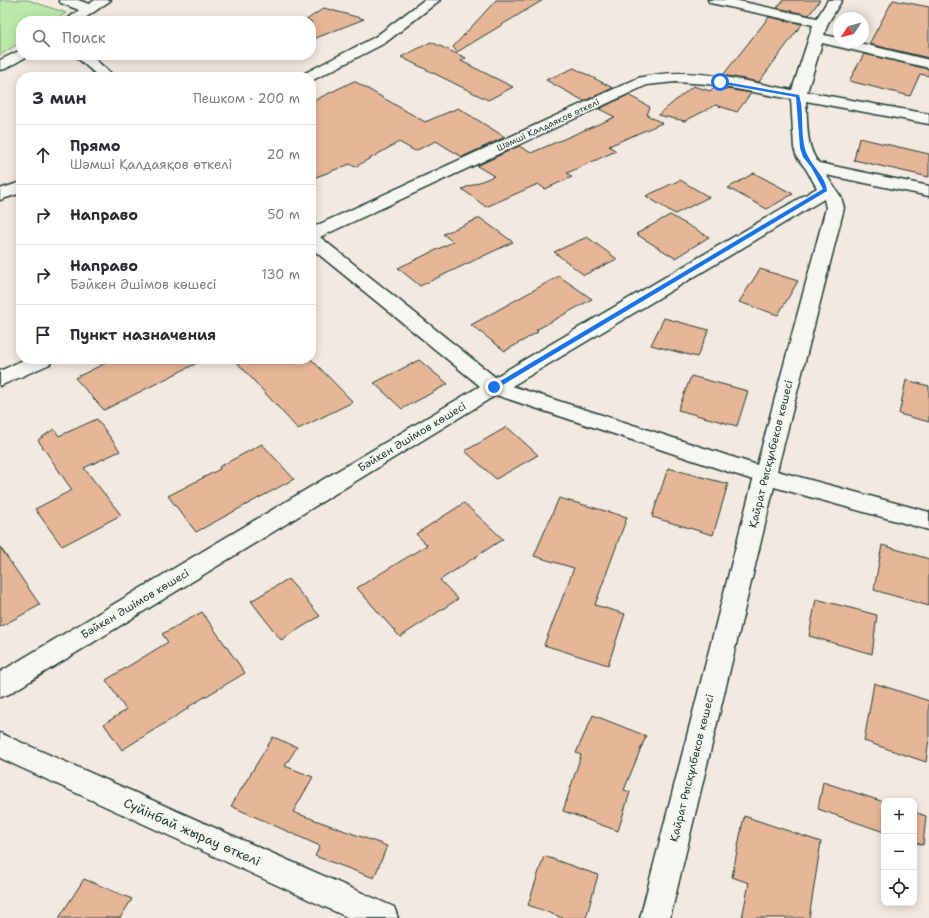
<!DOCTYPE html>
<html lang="ru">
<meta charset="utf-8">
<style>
:root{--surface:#fff;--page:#f2f2f3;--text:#2b2b33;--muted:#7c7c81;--line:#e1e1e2}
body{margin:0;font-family:"Shantell Sans",sans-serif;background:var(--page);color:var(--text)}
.controls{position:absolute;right:12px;bottom:12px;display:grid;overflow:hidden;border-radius:8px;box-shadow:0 2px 10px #0003}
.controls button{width:36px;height:36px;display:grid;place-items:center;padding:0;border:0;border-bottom:1px solid var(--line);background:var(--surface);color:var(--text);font:20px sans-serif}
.compass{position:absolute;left:833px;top:12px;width:36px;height:36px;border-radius:50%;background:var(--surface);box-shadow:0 2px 10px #0003;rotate:235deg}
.stop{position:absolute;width:12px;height:12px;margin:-9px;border:3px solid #1a73e8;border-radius:50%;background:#fff}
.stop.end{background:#1a73e8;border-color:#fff;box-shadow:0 1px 4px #0008}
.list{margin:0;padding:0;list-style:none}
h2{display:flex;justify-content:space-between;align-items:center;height:52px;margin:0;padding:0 16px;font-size:17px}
h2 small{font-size:13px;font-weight:400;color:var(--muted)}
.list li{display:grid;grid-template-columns:26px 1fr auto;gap:12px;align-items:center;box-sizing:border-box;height:60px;padding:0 16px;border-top:1px solid var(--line)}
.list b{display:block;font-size:15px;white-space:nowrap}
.list p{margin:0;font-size:13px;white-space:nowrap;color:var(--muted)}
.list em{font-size:13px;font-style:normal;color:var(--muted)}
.icon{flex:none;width:22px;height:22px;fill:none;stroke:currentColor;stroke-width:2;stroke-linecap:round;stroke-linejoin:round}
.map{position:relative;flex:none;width:929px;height:918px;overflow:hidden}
.search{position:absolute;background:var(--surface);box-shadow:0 2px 10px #0003;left:16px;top:16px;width:300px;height:44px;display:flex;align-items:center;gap:10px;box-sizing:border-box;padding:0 14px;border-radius:16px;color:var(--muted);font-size:15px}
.panel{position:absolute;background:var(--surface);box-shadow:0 2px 10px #0003;left:16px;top:72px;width:300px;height:292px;border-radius:16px}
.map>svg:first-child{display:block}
.green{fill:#b9eaaa;stroke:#6c946f}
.building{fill:#e7b698;stroke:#1f3d34}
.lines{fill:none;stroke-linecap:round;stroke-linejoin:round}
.minor-casing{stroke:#1f3d34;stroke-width:3}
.minor{fill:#f6f6f2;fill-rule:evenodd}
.route{fill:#1a73e8}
.labels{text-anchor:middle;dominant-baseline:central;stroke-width:3;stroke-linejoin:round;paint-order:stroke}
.far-street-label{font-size:9px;fill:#1f3d34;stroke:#f6f6f2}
.street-label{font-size:11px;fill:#1f3d34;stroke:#f6f6f2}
.near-street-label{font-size:13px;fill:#1f3d34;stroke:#f6f6f2}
</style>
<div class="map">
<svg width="929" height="918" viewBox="0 0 929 918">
<rect width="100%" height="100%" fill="#f3e9e0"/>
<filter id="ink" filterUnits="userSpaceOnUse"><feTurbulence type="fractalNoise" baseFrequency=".025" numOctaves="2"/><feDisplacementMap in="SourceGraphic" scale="8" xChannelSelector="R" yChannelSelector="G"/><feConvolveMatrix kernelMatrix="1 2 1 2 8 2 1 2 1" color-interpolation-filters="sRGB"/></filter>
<g filter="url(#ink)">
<!-- green -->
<path class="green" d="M0 0H28L66 13 53 21H21V42L0 55Z"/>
<!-- building -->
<g class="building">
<path d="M496 0H543L457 52 453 47Z"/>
<path d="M783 0H820L809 15 777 8Z"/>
<path d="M893 0 929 7V58L869 44Z"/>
<path d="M324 8 364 19 311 40V21H305Z"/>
<path d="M769 17 802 24 759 82 723 75Z"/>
<path d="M431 42 466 58 461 61 513 87 488 100 401 57Z"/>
<path d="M864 54 929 69V76L920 74 910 96 849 81Z"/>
<path d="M574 68 613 88 584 101 546 80Z"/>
<path d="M354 81 425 122 458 108 505 137 462 157 436 141 415 151 399 142 355 167 350 164 311 179V102Z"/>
<path d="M693 86 710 91 714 87 751 93 737 112 716 105 685 121 658 115Z"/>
<path d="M628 95 650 107 647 115 662 123 609 146 616 151 567 173 572 177 545 189 538 184 486 207 462 189 494 176 477 166 519 146 531 153 615 117 599 109Z"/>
<path d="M859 138 929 154V177L854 160Z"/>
<path d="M754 173 793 194 767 209 728 188Z"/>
<path d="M680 180 709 197 675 214 646 196Z"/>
<path d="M670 215 709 237 675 258 636 234Z"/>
<path d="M480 218 513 242 420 286 398 268 453 242 443 234Z"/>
<path d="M587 237 617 259 584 275 554 252Z"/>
<path d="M760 269 798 281 778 315 739 302Z"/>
<path d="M559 276 592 299 536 330 538 332 505 351 471 325Z"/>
<path d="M664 318 709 330 697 357 651 345Z"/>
<path d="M114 359H205L104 410 75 378Z"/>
<path d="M234 359H311L353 402 298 429Z"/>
<path d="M419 360 448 384 402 409 374 383Z"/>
<path d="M691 376 748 391 737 426 678 410Z"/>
<path d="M906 380 929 386V422L899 414Z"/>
<path d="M97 419 120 451 84 468 121 515 62 546 35 509 72 490 38 440 54 429 59 436Z"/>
<path d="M507 427 538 455 496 479 465 451Z"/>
<path d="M262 444 294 479 196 532 168 496 220 469 219 467Z"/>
<path d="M668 468 728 484 713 535 652 517Z"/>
<path d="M559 498 627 517 595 605 625 614 608 665 544 645 574 568 534 556Z"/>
<path d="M464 503 503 539 440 580 458 599 400 637 357 588 427 545 416 534Z"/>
<path d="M882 545 929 559V606L874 590Z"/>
<path d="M0 547 40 605 0 627Z"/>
<path d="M288 579 320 616 281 640 251 601Z"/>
<path d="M816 599 877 615 872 654 809 636Z"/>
<path d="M202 612 245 673 188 707 189 708 122 750 104 724 126 710 106 680 168 642 162 634Z"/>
<path d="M874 683 929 701V738L926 762 864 741Z"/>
<path d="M593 715 646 736 624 790 630 792 618 831 563 811 581 755 576 753Z"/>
<path d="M273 737 297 747 285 766 313 777 293 812 387 846 374 878 315 856 320 846 231 806Z"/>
<path d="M823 782 884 802V832L818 809Z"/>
<path d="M914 812 926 816 923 845 914 842Z"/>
<path d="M744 816 821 842 809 918H742L749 883 732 877Z"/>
<path d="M544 856 598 875 586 918H563L528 905Z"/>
<path d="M84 879 132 899 120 918H59Z"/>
</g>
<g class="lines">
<!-- minor casing -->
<g class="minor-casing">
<g id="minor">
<path d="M59 0H78L89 4 95 0H111L81 21H65L79 10 61 3Z"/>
<path d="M424 0H440L385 43 313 80 311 81V77H301L303 74 375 37Z"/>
<path d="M708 0H734L817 18 828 0H842L828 23 824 35 839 38V42H855L929 60V68L822 43 807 92 929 114V124L806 101C808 122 805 147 819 163L929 186V196L826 175 841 197 844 208 777 471 929 512V530L774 487 670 918H640L753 480 496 395 9 694 0 697V672L480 386 311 248V228L638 78C689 65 742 81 792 90L813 25 715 4 710 3ZM675 82 708 84 791 99 794 148 797 157 806 169 817 188 495 377 320 237 647 85ZM824 199 826 208 757 465 512 386Z"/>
<path d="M21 50V55H28L26 57 5 69 0 70V60Z"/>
<path d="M74 55H90L115 77H99Z"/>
<path d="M21 182V193L0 200V189Z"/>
<path d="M25 359H53L50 364 0 386V371Z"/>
<path d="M0 733 394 907 398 918H349L0 758Z"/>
</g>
</g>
<!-- minor -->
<use href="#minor" class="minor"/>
</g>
</g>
<!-- route -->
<path class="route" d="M720 81 799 95C805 113 799 139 808 156 813 167 827 179 827 191L496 389H492V386L823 189 811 167 803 157 800 148 796 97 718 83Z"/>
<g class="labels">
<!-- far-street labels -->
<g class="far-street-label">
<text transform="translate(548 125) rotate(-25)">Шәмші Қалдаяқов өткелі</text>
</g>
<!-- street labels -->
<g class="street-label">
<text transform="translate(412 437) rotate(-31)">Бәйкен Әшімов көшесі</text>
<text transform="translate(771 454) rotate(-76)">Қайрат Рысқұлбеков көшесі</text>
<text transform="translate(135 604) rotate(-31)">Бәйкен Әшімов көшесі</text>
<text transform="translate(692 768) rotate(-76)">Қайрат Рысқұлбеков көшесі</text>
</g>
<!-- near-street labels -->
<g class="near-street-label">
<text transform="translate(192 832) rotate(24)">Сүйінбай жырау өткелі</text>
</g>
</g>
</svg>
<div class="controls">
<button>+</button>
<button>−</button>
<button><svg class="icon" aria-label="locate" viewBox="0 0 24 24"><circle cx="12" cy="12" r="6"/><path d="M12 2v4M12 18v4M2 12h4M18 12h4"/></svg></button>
</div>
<svg class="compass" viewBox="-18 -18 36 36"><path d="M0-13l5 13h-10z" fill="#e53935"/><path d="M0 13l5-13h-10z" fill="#7c7c81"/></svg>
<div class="stop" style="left:720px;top:82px"></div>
<div class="stop end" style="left:494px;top:387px"></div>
<div class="search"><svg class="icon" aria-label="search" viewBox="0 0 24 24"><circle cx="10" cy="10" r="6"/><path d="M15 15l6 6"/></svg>Поиск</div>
<section class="panel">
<h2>3 мин<small>Пешком · 200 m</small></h2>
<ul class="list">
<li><svg class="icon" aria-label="ahead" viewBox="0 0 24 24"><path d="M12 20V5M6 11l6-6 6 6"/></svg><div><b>Прямо</b><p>Шәмші Қалдаяқов өткелі</p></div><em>20 m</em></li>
<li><svg class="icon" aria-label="right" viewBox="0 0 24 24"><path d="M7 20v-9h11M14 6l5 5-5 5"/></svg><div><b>Направо</b></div><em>50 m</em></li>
<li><svg class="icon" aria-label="right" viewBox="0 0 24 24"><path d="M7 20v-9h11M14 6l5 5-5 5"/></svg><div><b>Направо</b><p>Бәйкен Әшімов көшесі</p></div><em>130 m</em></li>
<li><svg class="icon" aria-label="arrive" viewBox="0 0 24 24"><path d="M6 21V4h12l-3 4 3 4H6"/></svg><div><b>Пункт назначения</b></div></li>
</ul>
</section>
</div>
